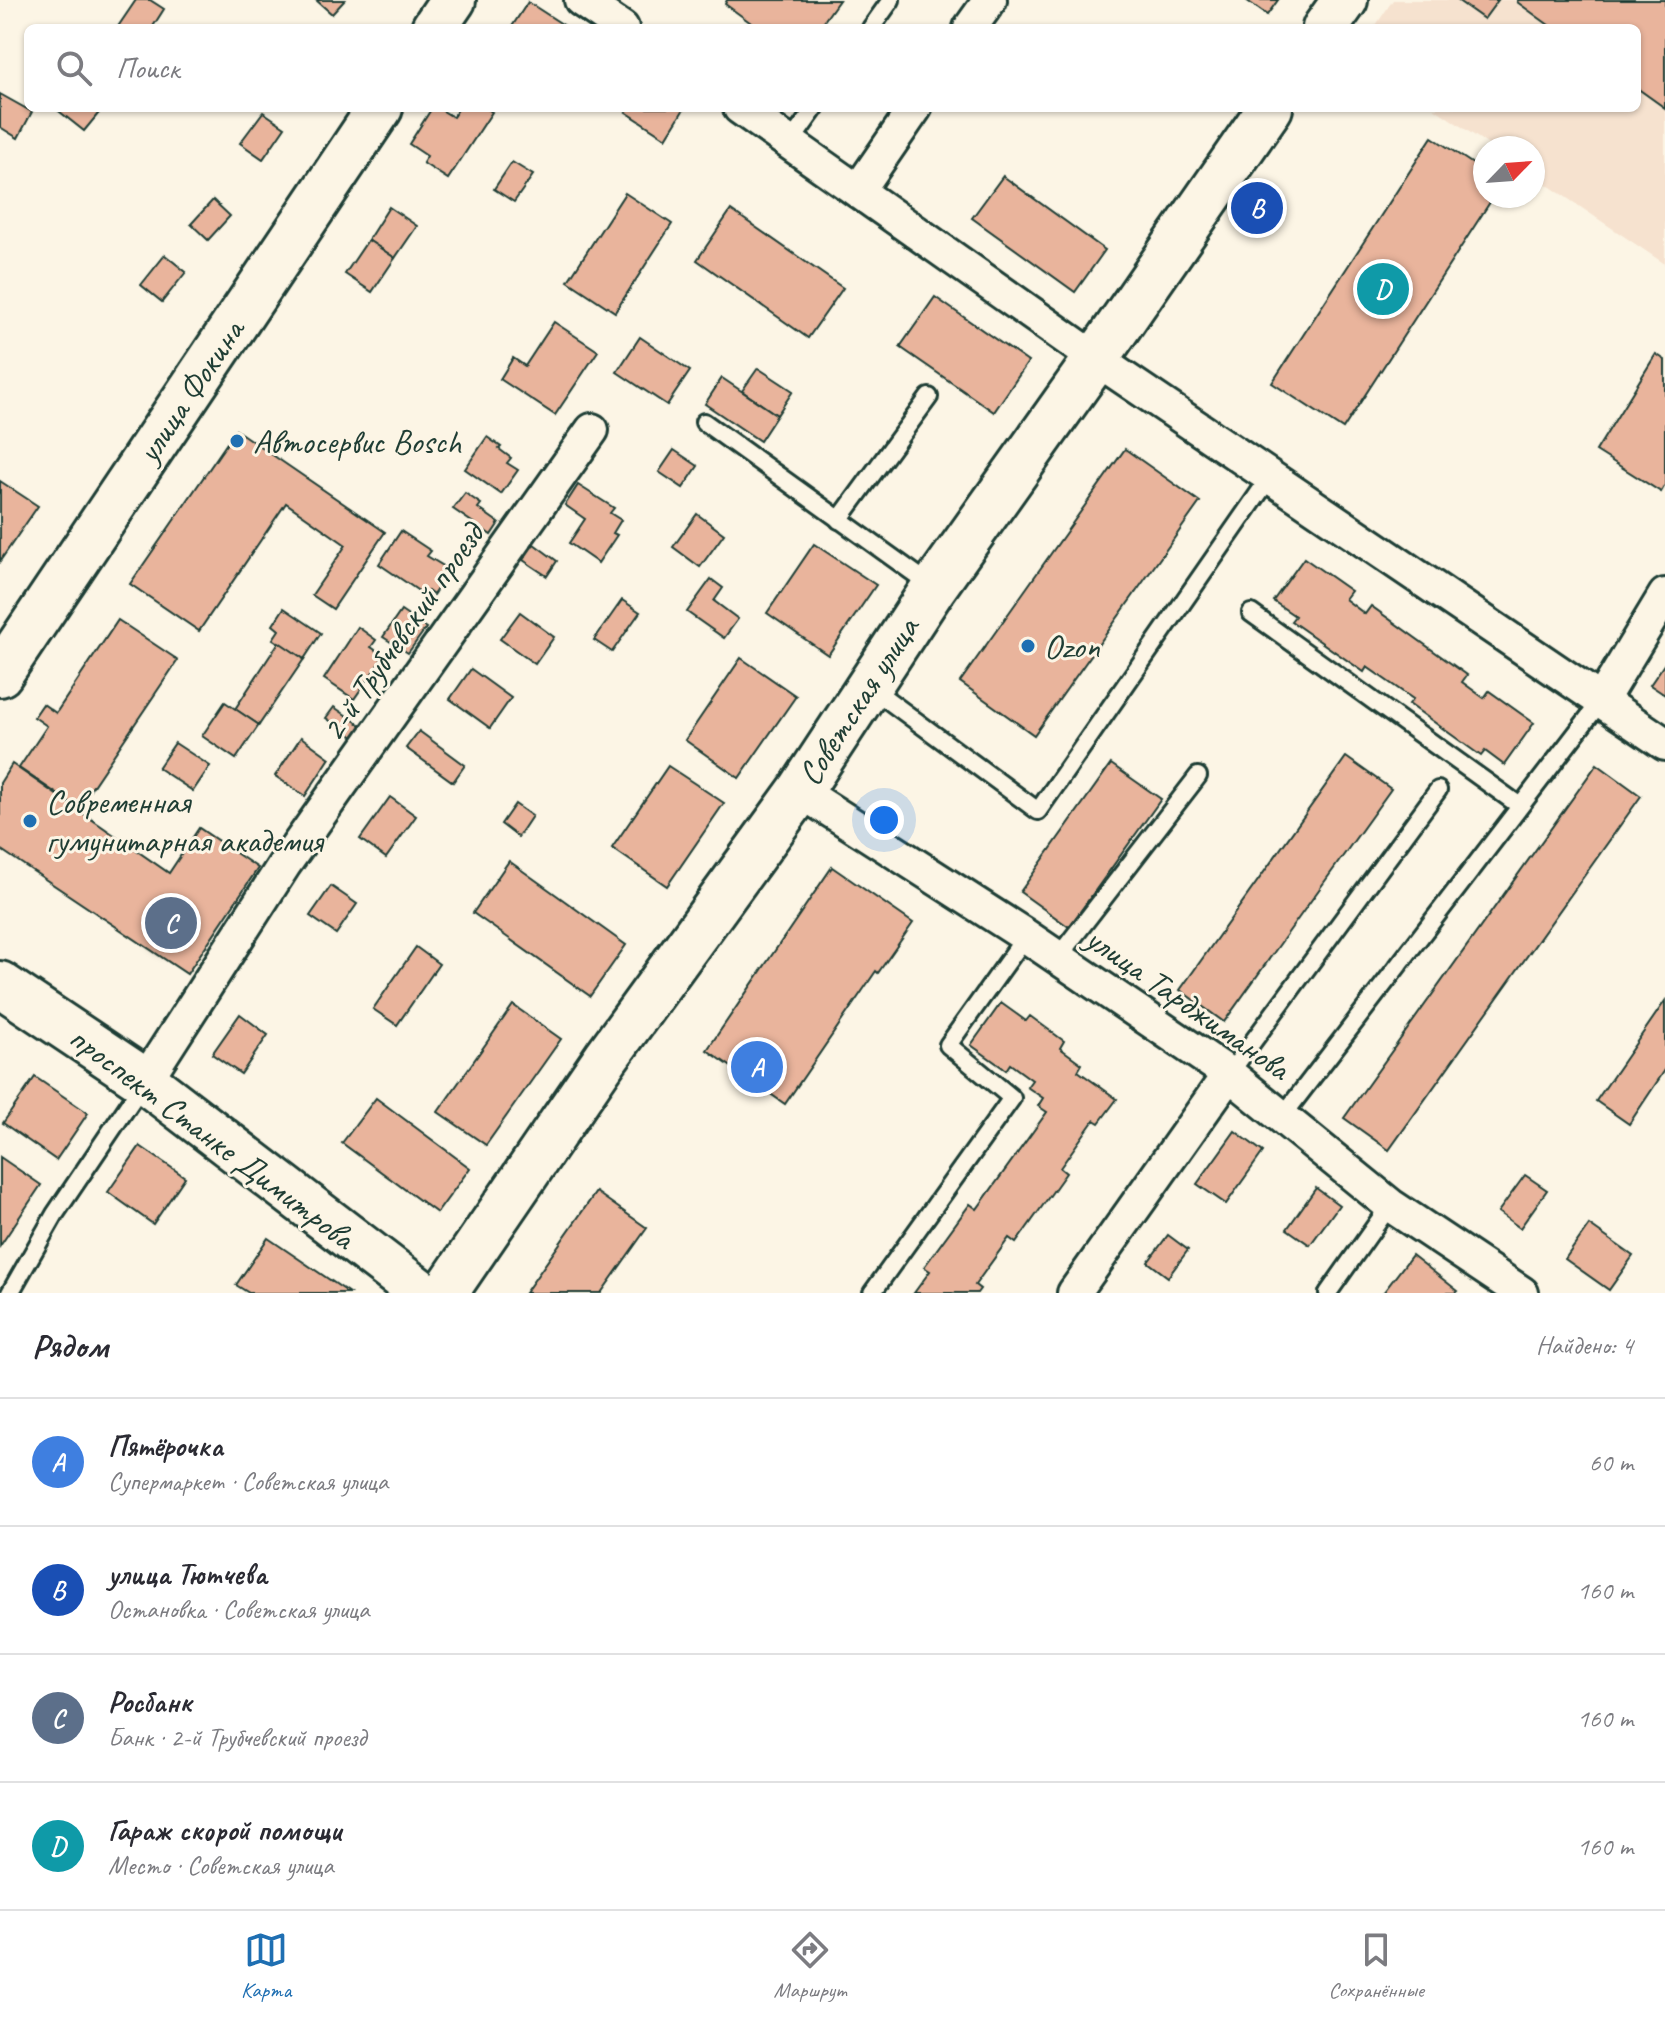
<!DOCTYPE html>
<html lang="ru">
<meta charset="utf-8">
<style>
:root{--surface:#fff;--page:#f7f7f7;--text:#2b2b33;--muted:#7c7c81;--line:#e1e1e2;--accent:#1f6fb2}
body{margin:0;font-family:Caveat,sans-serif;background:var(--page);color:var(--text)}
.compass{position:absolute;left:1473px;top:136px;width:72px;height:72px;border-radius:50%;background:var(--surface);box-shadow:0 2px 6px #0004;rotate:65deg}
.you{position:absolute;left:884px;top:820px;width:28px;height:28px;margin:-20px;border:6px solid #fff;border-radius:50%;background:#1a73e8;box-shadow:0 0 0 12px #1a73e833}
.badge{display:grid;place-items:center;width:52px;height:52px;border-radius:50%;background:var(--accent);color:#fff;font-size:26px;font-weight:700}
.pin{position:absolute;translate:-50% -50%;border:4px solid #fff;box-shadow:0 2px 8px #0006}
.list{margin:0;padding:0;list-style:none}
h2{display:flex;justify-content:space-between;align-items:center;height:104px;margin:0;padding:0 32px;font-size:34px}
h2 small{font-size:26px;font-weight:400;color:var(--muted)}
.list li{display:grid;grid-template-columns:52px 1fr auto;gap:24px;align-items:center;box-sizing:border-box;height:128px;padding:0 32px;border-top:2px solid var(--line)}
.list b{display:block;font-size:30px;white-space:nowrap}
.list p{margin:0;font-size:26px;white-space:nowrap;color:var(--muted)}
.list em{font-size:26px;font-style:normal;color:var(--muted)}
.icon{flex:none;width:44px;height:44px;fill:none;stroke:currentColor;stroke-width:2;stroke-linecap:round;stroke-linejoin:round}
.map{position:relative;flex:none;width:1665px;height:1293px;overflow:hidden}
.search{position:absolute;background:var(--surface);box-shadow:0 2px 6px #0004;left:24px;right:24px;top:24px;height:88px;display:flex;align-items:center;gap:20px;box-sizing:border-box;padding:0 28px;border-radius:12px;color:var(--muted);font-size:30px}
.sheet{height:616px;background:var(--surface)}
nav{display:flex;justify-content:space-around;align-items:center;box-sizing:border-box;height:112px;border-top:2px solid var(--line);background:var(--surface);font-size:22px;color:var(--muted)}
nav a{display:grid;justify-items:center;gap:4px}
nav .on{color:var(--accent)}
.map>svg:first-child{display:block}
.built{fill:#f6e2cf}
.building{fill:#e9b49c;stroke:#1f3d34;stroke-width:2}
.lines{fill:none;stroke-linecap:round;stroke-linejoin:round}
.lane-casing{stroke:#1f3d34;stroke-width:22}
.street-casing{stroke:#1f3d34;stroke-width:38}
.secondary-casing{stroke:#1f3d34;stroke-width:50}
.lane{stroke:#fcf5e5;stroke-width:16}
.street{stroke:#fcf5e5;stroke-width:32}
.secondary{stroke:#fcf5e5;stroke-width:44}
.poi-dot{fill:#1f6fb2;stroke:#fcf5e5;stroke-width:3}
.labels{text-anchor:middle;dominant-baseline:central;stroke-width:6;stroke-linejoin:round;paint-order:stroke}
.street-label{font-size:34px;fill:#1f3d34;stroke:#fcf5e5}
.poi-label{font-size:34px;fill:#1f3d34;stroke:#fcf5e5;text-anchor:start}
</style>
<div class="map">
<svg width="1665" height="1293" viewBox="0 0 1665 1293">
<rect width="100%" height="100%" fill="#fcf5e5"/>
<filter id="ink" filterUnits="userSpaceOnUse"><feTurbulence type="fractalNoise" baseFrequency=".0125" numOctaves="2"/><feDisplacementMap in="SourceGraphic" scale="16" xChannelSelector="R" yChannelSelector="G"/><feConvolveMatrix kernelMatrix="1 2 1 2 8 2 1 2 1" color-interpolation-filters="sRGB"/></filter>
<g filter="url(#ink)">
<!-- built -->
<path class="built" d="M1393 0H1665V264L1533 175V148H1493L1434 108H1637V28H1374Z"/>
<!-- building -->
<g class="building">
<path d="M136 0H150L164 9 152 28H117Z"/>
<path d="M316 0H345L332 14Z"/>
<path d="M727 0H839L819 28H758L725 4Z"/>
<path d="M1246 0H1278L1267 15Z"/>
<path d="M1457 0H1498L1484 19Z"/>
<path d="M1518 0H1665V108L1637 88V28H1553L1517 2Z"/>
<path d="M528 2 568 28H511Z"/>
<path d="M0 94 32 112 18 138 0 127Z"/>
<path d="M55 108H103L84 131Z"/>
<path d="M432 108H438L453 117 459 108H486L492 112 448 179 423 163 427 156 409 144Z"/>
<path d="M629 108H683L684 109 666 138 626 112Z"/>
<path d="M263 112 285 127 263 159 240 143Z"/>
<path d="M1432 137 1485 172V196H1494L1343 429 1272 383Z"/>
<path d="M512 162 533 175 514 202 494 189Z"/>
<path d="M1003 176 1105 250 1075 292 972 218Z"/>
<path d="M625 193 672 224 615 312 568 281Z"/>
<path d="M213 200 230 216 208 240 191 224Z"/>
<path d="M389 207 417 226 395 258 368 240Z"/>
<path d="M731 210 843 288 808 338 697 260Z"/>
<path d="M368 240 395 258 372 292 345 274Z"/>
<path d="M165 255 186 272 162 302 141 285Z"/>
<path d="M935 297 1028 362 994 412 900 347Z"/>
<path d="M554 322 598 351 555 415 500 379 513 358 525 366Z"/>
<path d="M640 337 690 371 667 405 617 372Z"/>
<path d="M1656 354 1665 360V485L1661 492 1596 451Z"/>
<path d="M758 368 793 391 777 415 742 391Z"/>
<path d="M722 378 777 415 760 441 705 404Z"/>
<path d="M236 430 385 532 333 609 312 595 346 545 286 503 199 631 130 584Z"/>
<path d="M487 437 501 447 499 449 511 458 507 463 518 470 501 494 465 469Z"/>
<path d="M1125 449 1200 502 1034 735 960 682Z"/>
<path d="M674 450 698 466 683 488 659 472Z"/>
<path d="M0 481 38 506 0 561Z"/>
<path d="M578 485 614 508 610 513 621 520 613 533 617 535 598 563 569 543 585 519 565 505Z"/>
<path d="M465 493 481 504 478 508 499 523 491 535 453 509Z"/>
<path d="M697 514 724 534 700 567 673 547Z"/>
<path d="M401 531 431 551 427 556 445 567 442 570 447 574 433 595 428 591 426 596 379 564Z"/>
<path d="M534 544 557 561 547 576 523 560Z"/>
<path d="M814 544 876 585 828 655 767 613Z"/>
<path d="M1304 558 1351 591 1345 599 1365 614 1371 606 1467 675 1462 682 1484 698 1489 691 1534 723 1504 765 1485 751 1481 756 1409 704 1413 699 1367 667 1364 672 1291 621 1295 616 1273 601Z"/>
<path d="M711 579 723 588 714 601 738 619 724 638 687 612Z"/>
<path d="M622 600 640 612 612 652 594 640Z"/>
<path d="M284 608 321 633 304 659 273 639 279 630 273 625Z"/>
<path d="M401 611 426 628 408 653 383 637Z"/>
<path d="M520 612 554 637 535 664 500 639Z"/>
<path d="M118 620 178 660 78 808 19 768 47 726 34 717 43 704 56 713Z"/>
<path d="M358 627 376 640 371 647 384 656 354 699 324 679Z"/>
<path d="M279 642 304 659 259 725 235 709Z"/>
<path d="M741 658 796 696 739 778 685 740Z"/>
<path d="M1665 663V695L1650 685Z"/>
<path d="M471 669 511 698 490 728 450 699Z"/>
<path d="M225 702 259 725 236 759 202 736Z"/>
<path d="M334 707 365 728 358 740 326 718Z"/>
<path d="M419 731 465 765 453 782 406 748Z"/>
<path d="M301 737 330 758 305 796 275 776Z"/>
<path d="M175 743 210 766 193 791 158 768Z"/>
<path d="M1346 757 1391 789 1224 1022 1180 990Z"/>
<path d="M12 764 169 873 199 828 258 868 187 974 0 849V783Z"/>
<path d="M1111 764 1161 799 1069 927 1020 892Z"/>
<path d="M1597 764 1641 796 1389 1150 1344 1118Z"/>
<path d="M668 766 724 803 667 886 612 848Z"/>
<path d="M390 797 416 816 386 858 360 839Z"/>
<path d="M515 804 532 816 518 837 501 824Z"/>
<path d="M509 861 626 945 590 996 473 913Z"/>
<path d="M832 867 913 923 878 973 876 971 785 1104 707 1050Z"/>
<path d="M331 886 357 904 336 934 310 916Z"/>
<path d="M416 947 439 964 397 1025 373 1009Z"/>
<path d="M1665 1001V1070L1629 1124 1596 1101Z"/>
<path d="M1001 1003 1026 1021 1030 1016 1064 1041 1060 1048 1082 1064 1078 1071 1117 1099 1099 1123 1094 1120 1060 1168 1066 1173 1016 1243 1009 1238 975 1285 980 1289 977 1293H914L930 1271 924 1267 970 1204 977 1209 1047 1112 1038 1106 1043 1098 1027 1087 1032 1080 1010 1064 1006 1070 971 1045Z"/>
<path d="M513 1005 561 1039 486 1145 438 1112Z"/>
<path d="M240 1014 268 1035 241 1074 212 1054Z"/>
<path d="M35 1077 88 1113 56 1160 3 1123Z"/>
<path d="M376 1098 470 1168 437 1213 342 1143Z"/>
<path d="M1235 1131 1263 1152 1226 1204 1197 1184Z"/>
<path d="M140 1146 185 1177 153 1224 108 1192Z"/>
<path d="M0 1157 41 1185 0 1246Z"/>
<path d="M1525 1175 1547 1190 1520 1228 1498 1212Z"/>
<path d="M1316 1188 1339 1205 1310 1245 1287 1229Z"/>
<path d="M596 1192 647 1228 601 1293H525Z"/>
<path d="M1589 1225 1633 1256 1609 1290 1565 1259Z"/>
<path d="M1168 1235 1188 1250 1168 1277 1148 1262Z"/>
<path d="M268 1238 349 1293H249L236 1285Z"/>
<path d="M1412 1255 1458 1291 1456 1293H1383Z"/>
</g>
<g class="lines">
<!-- lane casing -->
<g class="lane-casing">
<g id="lane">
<path d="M871 28 891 0"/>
<path d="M790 143 815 108"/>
<path d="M704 422 932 586"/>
<path d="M839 520 929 397"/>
<path d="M1251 613 1520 806"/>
<path d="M870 687 1038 811 1270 477"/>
<path d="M1058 957 1198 776"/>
<path d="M1229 1074 1438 790"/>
<path d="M1282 1117 1601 701"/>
<path d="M10 1293 55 1214 144 1082"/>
<path d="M872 1293 1012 1098 948 1045 1026 936"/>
<path d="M1328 1293 1390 1205"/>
</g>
</g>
<!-- street casing -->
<g class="street-casing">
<g id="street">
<path d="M581 0 622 28"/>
<path d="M970 28 990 0"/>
<path d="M740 108 1096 359 1665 744"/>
<path d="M858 191 915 108"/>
<path d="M1601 701 1665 595"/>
<path d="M800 791 1026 936 1229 1074 1390 1205 1522 1293"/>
<path d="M145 1081 284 865 592 430"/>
<path d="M1074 1293 1229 1074"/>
</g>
</g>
<!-- secondary casing -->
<g class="secondary-casing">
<g id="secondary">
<path d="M434 28 453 0"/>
<path d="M1325 28 1345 0"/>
<path d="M0 674 380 108"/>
<path d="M0 984 145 1081 422 1293"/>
<path d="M445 1293 607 1056 800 791 934 587 1096 359 1270 108"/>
</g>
</g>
<!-- lane -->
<use href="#lane" class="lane"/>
<!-- street -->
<use href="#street" class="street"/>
<!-- secondary -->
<use href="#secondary" class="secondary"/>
</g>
</g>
<!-- markers -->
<g class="poi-dot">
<circle cx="237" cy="441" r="8"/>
<circle cx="1028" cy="646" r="8"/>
<circle cx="30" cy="821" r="8"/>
</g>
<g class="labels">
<!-- street labels -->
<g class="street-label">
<text transform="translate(190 391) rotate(-56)">улица Фокина</text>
<text transform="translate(402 632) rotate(-55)">2-й Трубчевский проезд</text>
<text transform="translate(858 701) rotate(-57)">Советская улица</text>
<text transform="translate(1188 1003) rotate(35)">улица Тарджиманова</text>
<text transform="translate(212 1137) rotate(37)">проспект Станке Димитрова</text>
</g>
<!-- poi labels -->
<g class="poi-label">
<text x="253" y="441">Автосервис Bosch</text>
<text x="1044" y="646">Ozon</text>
<text x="46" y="801">Современная<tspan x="46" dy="39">гумунитарная академия</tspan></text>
</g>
</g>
</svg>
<svg class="compass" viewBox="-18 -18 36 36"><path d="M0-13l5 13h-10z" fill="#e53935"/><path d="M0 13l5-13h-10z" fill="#7c7c81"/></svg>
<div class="you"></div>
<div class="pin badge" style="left:757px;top:1067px;background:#3f7fe0">A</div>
<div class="pin badge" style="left:1257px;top:208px;background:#1a4fb4">B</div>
<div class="pin badge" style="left:171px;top:923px;background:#5c6f8a">C</div>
<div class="pin badge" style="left:1383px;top:289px;background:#0f9aa8">D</div>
<div class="search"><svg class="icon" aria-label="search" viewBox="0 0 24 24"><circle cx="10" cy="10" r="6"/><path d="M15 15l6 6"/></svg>Поиск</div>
</div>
<section class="sheet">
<h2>Рядом<small>Найдено: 4</small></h2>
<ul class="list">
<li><span class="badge" style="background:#3f7fe0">A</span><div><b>Пятёрочка</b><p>Супермаркет · Советская улица</p></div><em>60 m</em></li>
<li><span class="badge" style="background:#1a4fb4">B</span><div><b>улица Тютчева</b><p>Остановка · Советская улица</p></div><em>160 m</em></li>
<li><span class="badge" style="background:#5c6f8a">C</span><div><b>Росбанк</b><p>Банк · 2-й Трубчевский проезд</p></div><em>160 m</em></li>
<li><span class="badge" style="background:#0f9aa8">D</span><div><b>Гараж скорой помощи</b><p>Место · Советская улица</p></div><em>160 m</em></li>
</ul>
</section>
<nav>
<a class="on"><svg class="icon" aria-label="map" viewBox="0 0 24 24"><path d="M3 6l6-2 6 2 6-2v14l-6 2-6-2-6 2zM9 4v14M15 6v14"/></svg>Карта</a>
<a><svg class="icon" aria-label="directions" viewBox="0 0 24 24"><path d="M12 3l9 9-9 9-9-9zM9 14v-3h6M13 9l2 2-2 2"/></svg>Маршрут</a>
<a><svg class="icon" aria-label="saved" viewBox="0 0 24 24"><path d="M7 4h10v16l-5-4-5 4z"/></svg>Сохранённые</a>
</nav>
